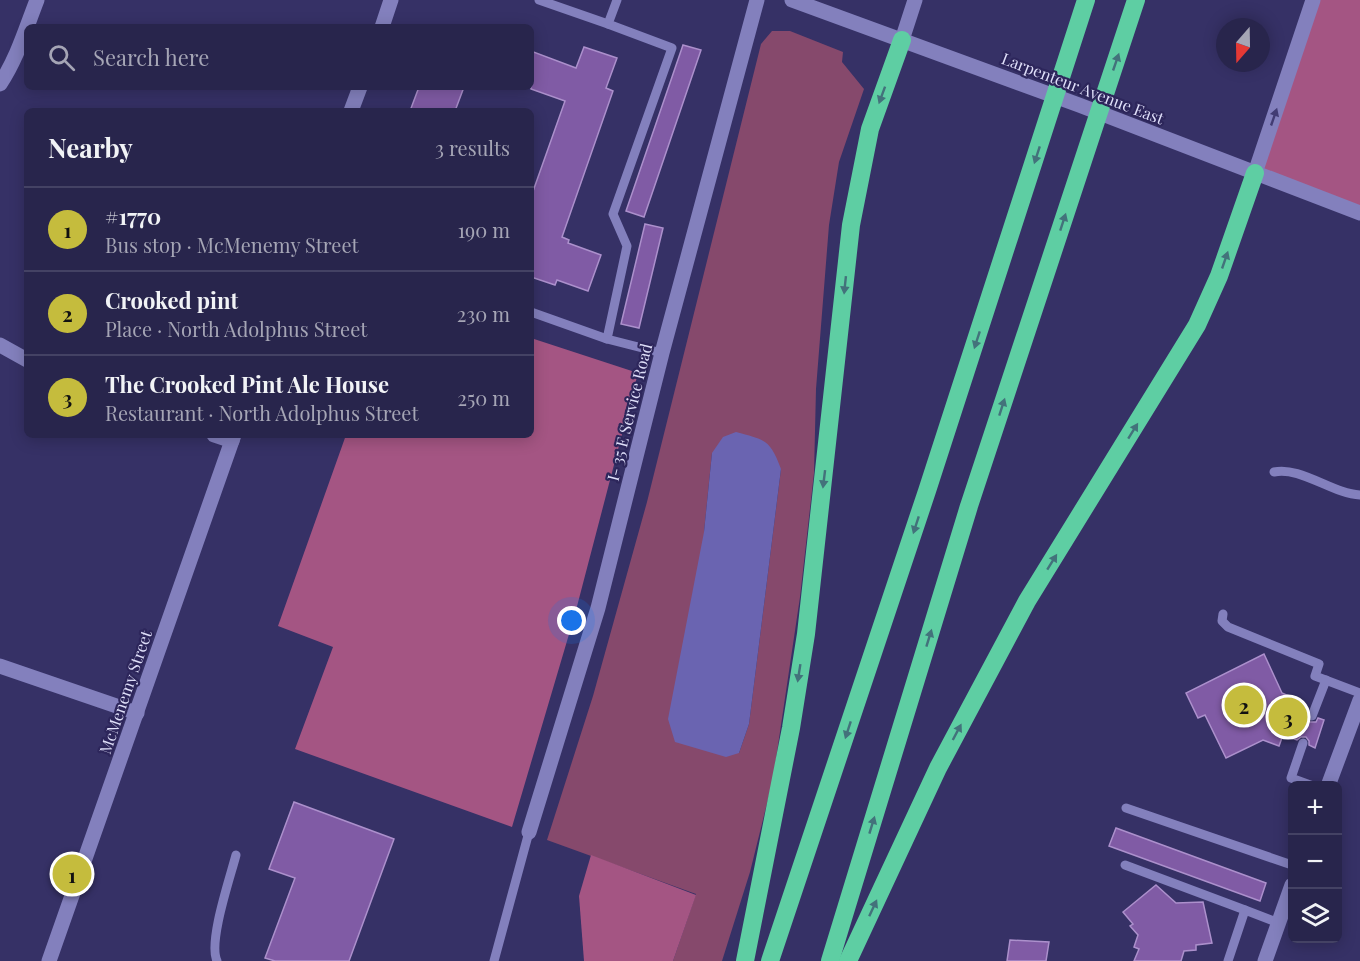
<!DOCTYPE html>
<meta charset="utf-8">
<style>
:root{--surface:#28254c;--page:#302d53;--text:#f1f3f6;--muted:#a5a5b5;--line:#444264;--accent:#c5bc3d}
body{margin:0;font-family:"Playfair Display",serif;background:var(--page);color:var(--text)}
.controls{position:absolute;right:18px;bottom:18px;display:grid;overflow:hidden;border-radius:9px;box-shadow:0 3px 15px #0003}
.controls button{width:54px;height:54px;display:grid;place-items:center;padding:0;border:0;border-bottom:2px solid var(--line);background:var(--surface);color:var(--text);font:30px sans-serif}
.compass{position:absolute;left:1216px;top:18px;width:54px;height:54px;border-radius:50%;background:var(--surface);box-shadow:0 3px 15px #0003;rotate:200deg}
.you{position:absolute;left:572px;top:621px;width:21px;height:21px;margin:-15px;border:4px solid #fff;border-radius:50%;background:#1a73e8;box-shadow:0 0 0 9px #1a73e833}
.badge{display:grid;place-items:center;width:39px;height:39px;border-radius:50%;background:var(--accent);color:#111;font-size:20px;font-weight:700}
.pin{position:absolute;translate:-50% -50%;border:3px solid #fff;box-shadow:0 2px 6px #0006}
.list{margin:0;padding:0;list-style:none}
h2{display:flex;justify-content:space-between;align-items:center;height:78px;margin:0;padding:0 24px;font-size:26px}
h2 small{font-size:20px;font-weight:400;color:var(--muted)}
.list li{display:grid;grid-template-columns:39px 1fr auto;gap:18px;align-items:center;box-sizing:border-box;height:84px;padding:0 24px;border-top:2px solid var(--line)}
.list b{display:block;font-size:22px;white-space:nowrap}
.list p{margin:0;font-size:20px;white-space:nowrap;color:var(--muted)}
.list em{font-size:20px;font-style:normal;color:var(--muted)}
.icon{flex:none;width:33px;height:33px;fill:none;stroke:currentColor;stroke-width:2;stroke-linecap:round;stroke-linejoin:round}
.map{position:relative;flex:none;width:1360px;height:961px;overflow:hidden}
.search{position:absolute;background:var(--surface);box-shadow:0 3px 15px #0003;left:24px;top:24px;width:510px;height:66px;display:flex;align-items:center;gap:15px;box-sizing:border-box;padding:0 21px;border-radius:9px;color:var(--muted);font-size:22px}
.panel{position:absolute;background:var(--surface);box-shadow:0 3px 15px #0003;left:24px;top:108px;width:510px;height:330px;border-radius:9px}
.map>svg:first-child{display:block}
.green{fill:#86496c;fill-rule:evenodd}
.forest{fill:#a45583}
.water{fill:#6a64b1}
.building{fill:#805ba5;stroke:#ac90cc;stroke-width:1.5}
.lines{fill:none;stroke-linecap:round;stroke-linejoin:round}
.service{stroke:#8380bd;stroke-width:9}
.minor{stroke:#8380bd;stroke-width:15}
.tertiary{stroke:#8380bd;stroke-width:15}
.secondary{stroke:#8380bd;stroke-width:15}
.motorway{stroke:#5ecea3;stroke-width:18}
.oneway{fill:#43727b}
.oneway2{fill:#423c74}
.labels{text-anchor:middle;dominant-baseline:central;stroke-width:4.5;stroke-linejoin:round;paint-order:stroke}
.street-label{font-size:16px;fill:#dfdff9;stroke:#2d265b}
</style>
<div class="map">
<svg width="1360" height="961" viewBox="0 0 1360 961">
<rect width="100%" height="100%" fill="#363166"/>
<!-- green -->
<path class="green" d="M772 31H790L843 52 842 62 864 89 839 162 829 225 816 389 814 473 800 597 773 779 750 872 722 961H673L696 894 547 840 593 696 647 502 761 44ZM712 453 781 469 749 724 739 753 704 532Z"/>
<!-- forest -->
<g class="forest">
<path d="M1313 0H1360V213L1255 173Z"/>
<path d="M531 338 638 373 575 614 512 827 295 749 333 647 278 626 346 435H531Z"/>
<path d="M591 855 696 895 673 961H584L579 896Z"/>
</g>
<!-- water -->
<path class="water" d="M736 432C765 440 770 439 781 469L749 724 739 753 726 757 675 742 668 719 704 532 712 453 723 437Z"/>
<!-- building -->
<g class="building">
<path d="M683 45 701 50 644 217 626 211Z"/>
<path d="M584 47 617 58 606 88 613 91 562 237 569 240 568 243 601 255 588 291 557 280 555 285 531 277V197L565 101 531 89V51L576 68Z"/>
<path d="M419 87H464L455 111H410Z"/>
<path d="M645 224 663 228 639 328 621 324Z"/>
<path d="M1264 654 1282 693 1297 700 1294 710 1306 714V720L1310 722H1316L1318 718 1324 720 1315 748 1309 745V741L1306 737H1301L1297 740 1283 735 1279 746 1263 740 1226 758 1205 715 1198 718 1186 693Z"/>
<path d="M294 802 394 839 349 961H275L265 958 295 878 269 869Z"/>
<path d="M1116 828 1266 883 1260 901 1109 846Z"/>
<path d="M1156 885 1176 903 1203 902 1212 943 1196 945V950L1184 951 1181 961H1134L1139 949 1134 947 1138 935 1130 926 1133 924 1123 912Z"/>
<path d="M1010 940 1049 942 1046 961H1007Z"/>
</g>
<g class="lines">
<!-- service -->
<g class="service">
<path d="M539 0 608 24"/>
<path d="M617 0 608 24 672 48 613 214 627 246 607 339 662 353"/>
<path d="M531 312 607 339"/>
<path d="M1274 472C1300 466 1333 494 1360 495"/>
<path d="M1223 614 1222 621 1228 627 1319 664 1315 676 1360 693"/>
<path d="M1312 716 1326 680"/>
<path d="M1303 743 1291 778 1313 786"/>
<path d="M1126 808 1292 865"/>
<path d="M1125 865 1245 910"/>
<path d="M217 961C208 942 230 878 236 855"/>
<path d="M494 961 529 832"/>
<path d="M1228 961 1245 910 1279 923"/>
</g>
<!-- minor -->
<g class="minor">
<path d="M0 84C17 59 26 28 37 0"/>
<path d="M0 345 27 360"/>
<path d="M214 435 232 441"/>
<path d="M0 666 137 713"/>
<path d="M1328 786 1360 700"/>
<path d="M529 832 598 608 662 353 757 0"/>
<path d="M1265 961 1292 885"/>
</g>
<!-- tertiary -->
<g class="tertiary">
<path d="M382 27 391 0"/>
<path d="M902 40 915 0"/>
<path d="M351 111 360 87"/>
<path d="M1255 173 1313 0"/>
<path d="M49 961 234 435"/>
</g>
<!-- secondary -->
<path class="secondary" d="M792 0 1079 105 1360 213"/>
<!-- motorway -->
<g class="motorway">
<path d="M745 961 791 728 806 634 851 225 870 129 902 40"/>
<path d="M770 961 927 491 1086 0"/>
<path d="M830 961 969 506 1136 0"/>
<path d="M848 961 938 768 1027 601 1197 325 1219 276 1255 173"/>
</g>
</g>
<!-- one-way arrows -->
<defs><path id="oneway-solid" d="M-6-.8H1V-3.2L6.5 0L1 3.2V.8H-6Z" transform="scale(1.5)"/></defs>
<g class="oneway">
<use href="#oneway-solid" transform="translate(1116 62) rotate(-71)"/>
<use href="#oneway-solid" transform="translate(882 95) rotate(110)"/>
<use href="#oneway-solid" transform="translate(1037 155) rotate(108)"/>
<use href="#oneway-solid" transform="translate(1063 222) rotate(-72)"/>
<use href="#oneway-solid" transform="translate(1225 260) rotate(-71)"/>
<use href="#oneway-solid" transform="translate(845 285) rotate(96)"/>
<use href="#oneway-solid" transform="translate(977 340) rotate(108)"/>
<use href="#oneway-solid" transform="translate(1002 407) rotate(-72)"/>
<use href="#oneway-solid" transform="translate(1133 431) rotate(-58)"/>
<use href="#oneway-solid" transform="translate(824 479) rotate(97)"/>
<use href="#oneway-solid" transform="translate(916 525) rotate(108)"/>
<use href="#oneway-solid" transform="translate(1052 562) rotate(-58)"/>
<use href="#oneway-solid" transform="translate(929 638) rotate(-73)"/>
<use href="#oneway-solid" transform="translate(799 673) rotate(99)"/>
<use href="#oneway-solid" transform="translate(848 730) rotate(108)"/>
<use href="#oneway-solid" transform="translate(957 732) rotate(-62)"/>
<use href="#oneway-solid" transform="translate(872 825) rotate(-73)"/>
<use href="#oneway-solid" transform="translate(873 908) rotate(-65)"/>
</g>
<use class="oneway2" href="#oneway-solid" transform="translate(1274 117) rotate(-71)"/>
<g class="labels">
<!-- street labels -->
<g class="street-label">
<text transform="translate(1083 88) rotate(21)">Larpenteur Avenue East</text>
<text transform="translate(629 412) rotate(-76)">I- 35 E Service Road</text>
<text transform="translate(125 692) rotate(-71)">McMenemy Street</text>
</g>
</g>
</svg>
<div class="controls">
<button>+</button>
<button>−</button>
<button><svg class="icon" aria-label="layers" viewBox="0 0 24 24"><path d="M12 4l9 5-9 5-9-5zM3 14l9 5 9-5"/></svg></button>
</div>
<svg class="compass" viewBox="-18 -18 36 36"><path d="M0-13l5 13h-10z" fill="#e53935"/><path d="M0 13l5-13h-10z" fill="#a5a5b5"/></svg>
<div class="you"></div>
<div class="pin badge" style="left:72px;top:874px">1</div>
<div class="pin badge" style="left:1244px;top:705px">2</div>
<div class="pin badge" style="left:1288px;top:717px">3</div>
<div class="search"><svg class="icon" aria-label="search" viewBox="0 0 24 24"><circle cx="10" cy="10" r="6"/><path d="M15 15l6 6"/></svg>Search here</div>
<section class="panel">
<h2>Nearby<small>3 results</small></h2>
<ul class="list">
<li><span class="badge">1</span><div><b>#1770</b><p>Bus stop · McMenemy Street</p></div><em>190 m</em></li>
<li><span class="badge">2</span><div><b>Crooked pint</b><p>Place · North Adolphus Street</p></div><em>230 m</em></li>
<li><span class="badge">3</span><div><b>The Crooked Pint Ale House</b><p>Restaurant · North Adolphus Street</p></div><em>250 m</em></li>
</ul>
</section>
</div>
